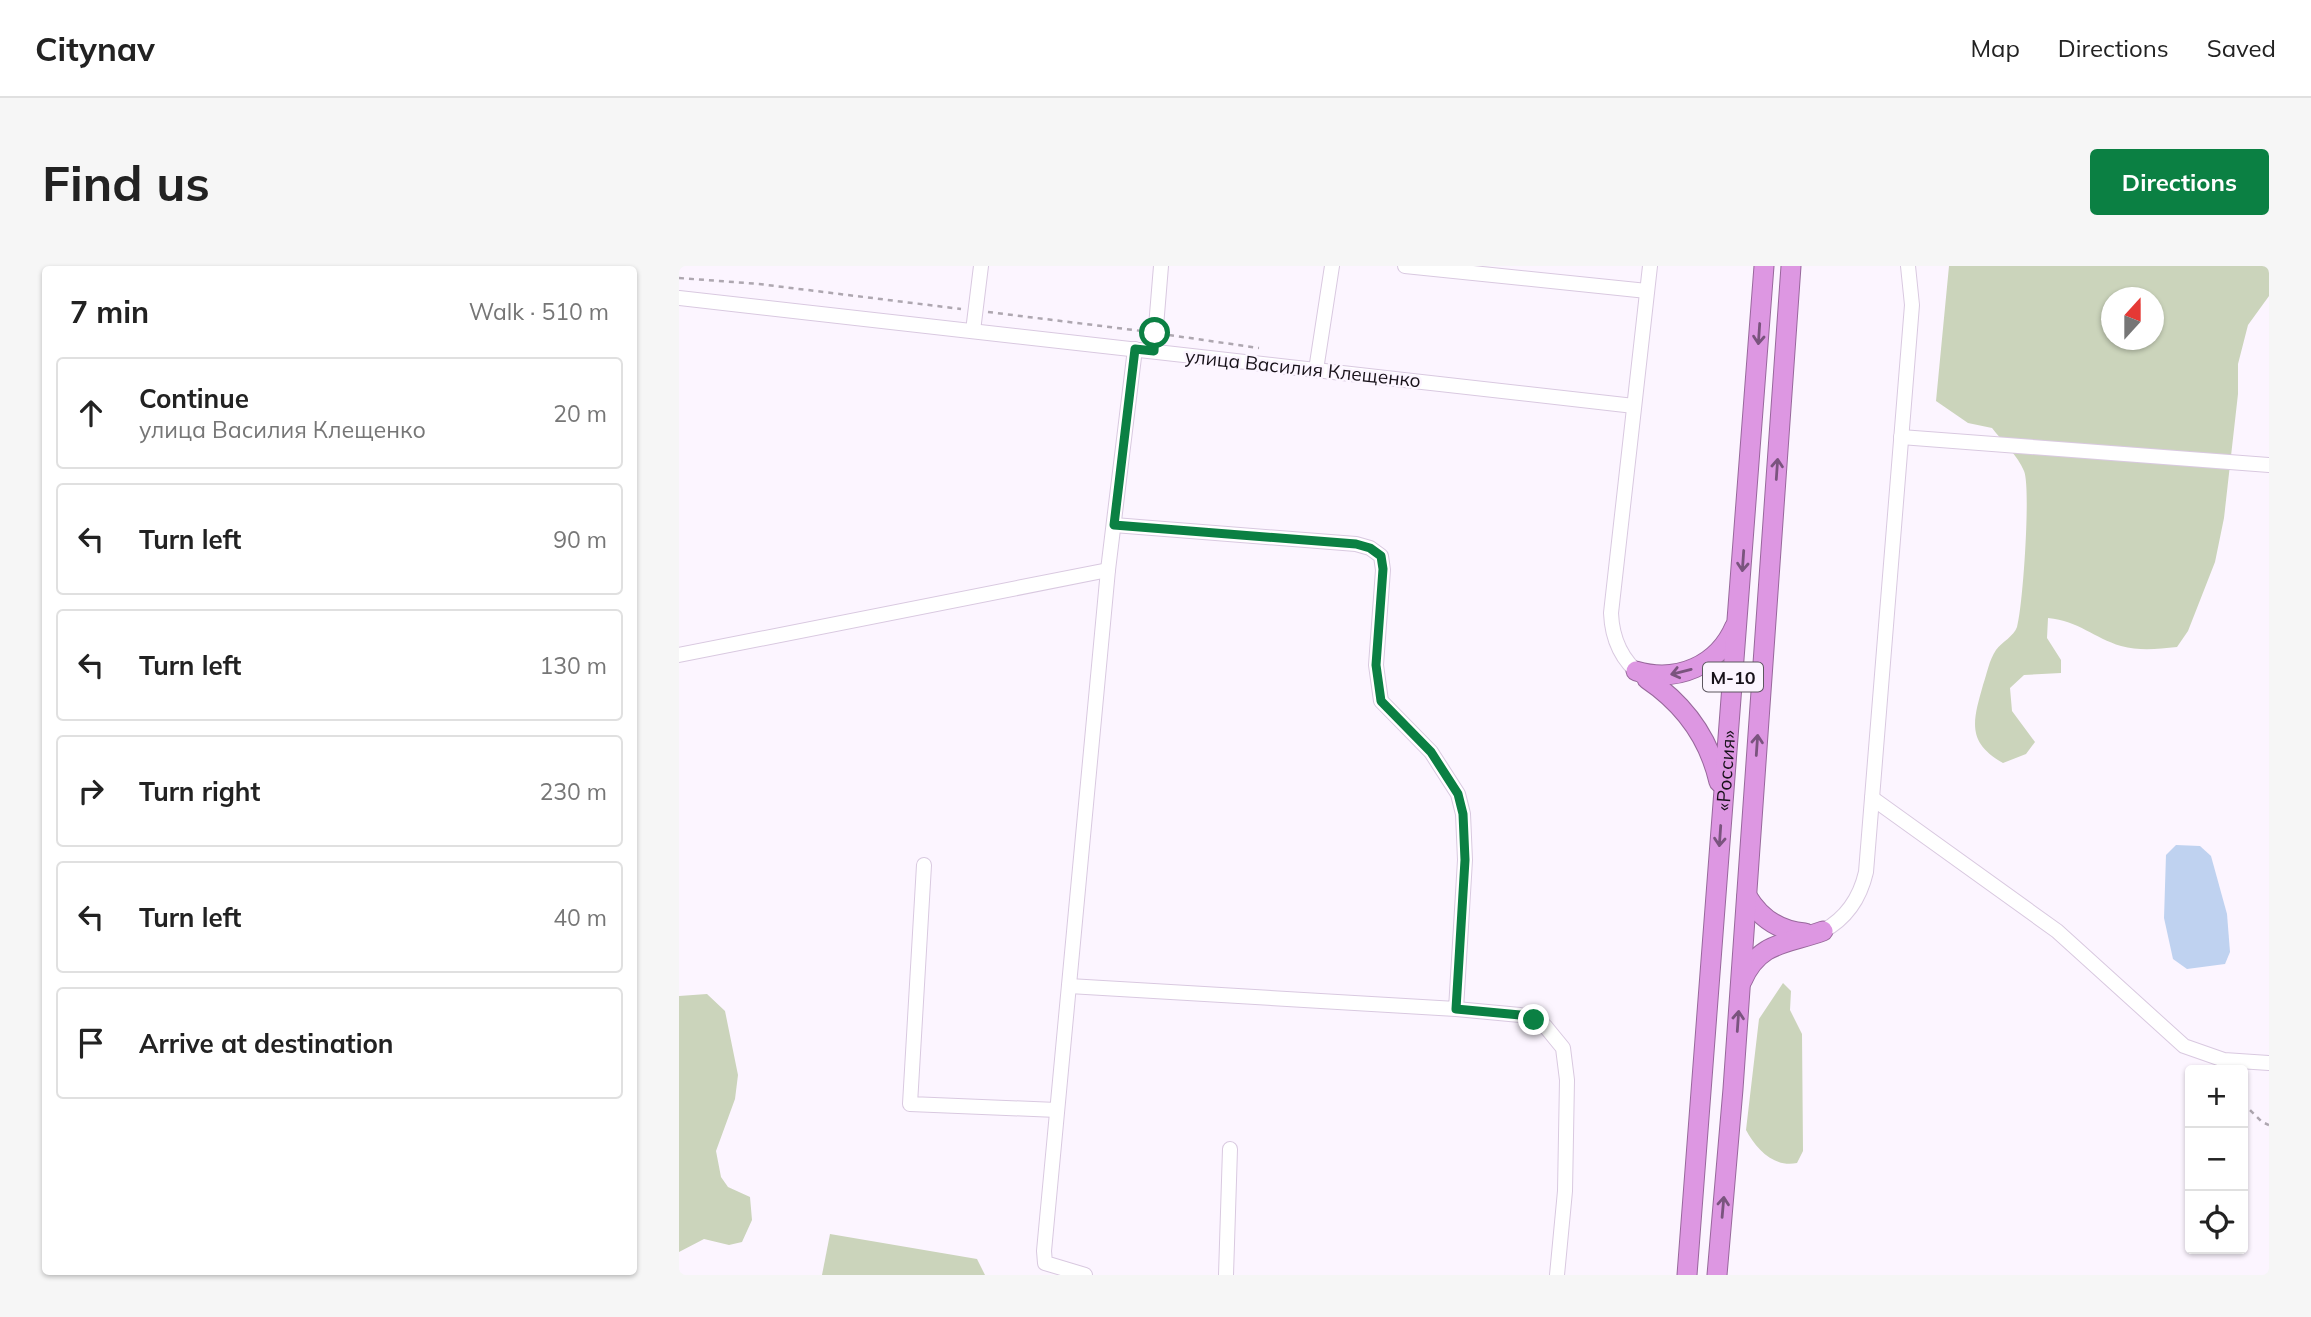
<!DOCTYPE html>
<meta charset="utf-8">
<style>
:root{--surface:#fff;--page:#f6f6f6;--text:#222;--muted:#767676;--line:#e0e0e0;--accent:#0b8043}
body{margin:0;font-family:Mulish,sans-serif;background:var(--page);color:var(--text)}
.controls{position:absolute;right:21px;bottom:21px;display:grid;overflow:hidden;border-radius:7px;box-shadow:0 2px 5px #0004}
.controls button{width:63px;height:63px;display:grid;place-items:center;padding:0;border:0;border-bottom:2px solid var(--line);background:var(--surface);color:var(--text);font:35px sans-serif}
.compass{position:absolute;left:1422px;top:21px;width:63px;height:63px;border-radius:50%;background:var(--surface);box-shadow:0 2px 5px #0004;rotate:21deg}
.stop{position:absolute;width:21px;height:21px;margin:-16px;border:5px solid #0b8043;border-radius:50%;background:#fff}
.stop.end{background:#0b8043;border-color:#fff;box-shadow:0 2px 7px #0008}
.list{margin:0;padding:0;list-style:none}
h2{display:flex;justify-content:space-between;align-items:center;height:91px;margin:0;padding:0 28px;font-size:30px}
h2 small{font-size:23px;font-weight:400;color:var(--muted)}
.list li{display:grid;grid-template-columns:46px 1fr auto;gap:21px;align-items:center;box-sizing:border-box;height:112px;margin:0 14px 14px;padding:0 14px;border:2px solid var(--line);border-radius:7px}
.list b{display:block;font-size:26px;white-space:nowrap}
.list p{margin:0;font-size:23px;white-space:nowrap;color:var(--muted)}
.list em{font-size:23px;font-style:normal;color:var(--muted)}
.icon{flex:none;width:38px;height:38px;fill:none;stroke:currentColor;stroke-width:2;stroke-linecap:round;stroke-linejoin:round}
.map{position:relative;flex:none;width:1590px;height:1009px;overflow:hidden;border-radius:7px}
header{display:flex;align-items:center;gap:42px;box-sizing:border-box;height:98px;padding:0 35px;background:var(--surface);border-bottom:2px solid var(--line)}
header strong{font-size:33px}
nav{display:flex;gap:38px;margin-inline-start:auto;font-size:24px}
.intro{display:flex;align-items:center;justify-content:space-between;box-sizing:border-box;height:168px;padding:0 42px}
h1{margin:0;font-size:49px}
.button{padding:18px 32px;border-radius:7px;background:var(--accent);color:#fff;font-size:24px;font-weight:700}
main{display:flex;gap:42px;padding:0 42px}
aside{flex:1;background:var(--surface);border-radius:7px;box-shadow:0 2px 5px #0004}
.map>svg:first-child{display:block}
.green{fill:#cbd4bb;fill-rule:evenodd}
.water{fill:#bfd2f0}
.lines{fill:none;stroke-linecap:round;stroke-linejoin:round}
.minor-casing{stroke:#d9c9e0;stroke-width:16}
.highway-casing{stroke:#98689c;stroke-width:21}
.path{stroke:#aea7b0;stroke-width:2.5;stroke-dasharray:5 5;stroke-linecap:butt}
.minor{stroke:#fff;stroke-width:14}
.highway{stroke:#dd97e2;stroke-width:19}
.oneway{stroke:#7a547e}
.route{stroke:#0b8043;stroke-width:9}
.labels{text-anchor:middle;dominant-baseline:central;stroke-width:5;stroke-linejoin:round;paint-order:stroke}
.shield{fill:#fcf5ff;stroke:#5c565f;stroke-width:2}
.shield-label{font-size:18px;font-weight:bold;fill:#18121a}
.street-label{font-size:19px;fill:#18121a;stroke:#fcf5ff}
</style>
<header>
<strong>Citynav</strong>
<nav><a>Map</a><a>Directions</a><a>Saved</a></nav>
</header>
<div class="intro"><h1>Find us</h1><a class="button">Directions</a></div>
<main>
<aside>
<h2>7 min<small>Walk · 510 m</small></h2>
<ul class="list">
<li><svg class="icon" aria-label="ahead" viewBox="0 0 24 24"><path d="M12 20V5M6 11l6-6 6 6"/></svg><div><b>Continue</b><p>улица Василия Клещенко</p></div><em>20 m</em></li>
<li><svg class="icon" aria-label="left" viewBox="0 0 24 24"><path d="M17 20v-9H6M10 6l-5 5 5 5"/></svg><div><b>Turn left</b></div><em>90 m</em></li>
<li><svg class="icon" aria-label="left" viewBox="0 0 24 24"><path d="M17 20v-9H6M10 6l-5 5 5 5"/></svg><div><b>Turn left</b></div><em>130 m</em></li>
<li><svg class="icon" aria-label="right" viewBox="0 0 24 24"><path d="M7 20v-9h11M14 6l5 5-5 5"/></svg><div><b>Turn right</b></div><em>230 m</em></li>
<li><svg class="icon" aria-label="left" viewBox="0 0 24 24"><path d="M17 20v-9H6M10 6l-5 5 5 5"/></svg><div><b>Turn left</b></div><em>40 m</em></li>
<li><svg class="icon" aria-label="arrive" viewBox="0 0 24 24"><path d="M6 21V4h12l-3 4 3 4H6"/></svg><div><b>Arrive at destination</b></div></li>
</ul>
</aside>
<div class="map">
<svg width="1590" height="1009" viewBox="0 0 1590 1009">
<rect width="100%" height="100%" fill="#fcf5ff"/>
<!-- green -->
<g class="green">
<path d="M1270 0H1590V30L1569 59 1559 98V128L1545 252 1536 296 1509 365 1498 381C1478 383 1461 385 1442 380 1415 372 1400 355 1369 352L1368 372 1382 394V407L1345 409 1331 422 1333 445 1356 476 1347 488 1324 497C1287 476 1294 455 1304 419 1308 408 1310 394 1317 384 1323 376 1335 370 1338 361 1344 341 1352 221 1345 205 1339 190 1323 175 1313 162L1289 157 1257 135ZM1433 32H1475V74H1433Z"/>
<path d="M1104 717 1112 725 1111 744 1123 768 1124 885 1118 897C1095 902 1077 883 1067 864L1080 753Z"/>
<path d="M28 728 46 745 59 809 56 833 37 885 42 911 49 921 71 931 73 954 63 976 50 979 25 973 0 986V730Z"/>
<path d="M151 968 298 993 306 1009H143Z"/>
</g>
<!-- water -->
<path class="water" d="M1497 579 1521 580 1532 590 1548 648 1551 686 1546 698 1508 703 1494 693 1485 652 1487 589Z"/>
<g class="lines">
<!-- minor casing -->
<g class="minor-casing">
<g id="minor">
<path d="M726 0 968 25"/>
<path d="M0 32 955 140"/>
<path d="M294 65 302 0"/>
<path d="M475 85 482 0"/>
<path d="M637 104 653 0"/>
<path d="M1222 171 1590 199"/>
<path d="M0 389 429 304"/>
<path d="M963 410C942 394 933 372 932 347L971 0"/>
<path d="M1193 532 1378 665 1505 780 1545 794 1590 797"/>
<path d="M245 599 231 838 378 844"/>
<path d="M1144 665C1168 652 1181 632 1187 606L1233 39 1229 0"/>
<path d="M390 720 777 743 786 594 784 548 779 528 752 486 702 435 697 399 704 304 702 290 691 282 677 278 435 259"/>
<path d="M777 743 841 749 866 760 884 782 888 814 886 925 878 1009"/>
<path d="M406 1009 366 997 365 985 429 304 456 83"/>
<path d="M547 1009 551 883"/>
</g>
</g>
<!-- highway casing -->
<g class="highway-casing">
<g id="highway">
<path d="M957 405C998 417 1039 400 1056 360"/>
<path d="M968 413C1005 438 1030 472 1040 516"/>
<path d="M1068 630C1081 652 1100 665 1126 667"/>
<path d="M1063 715C1080 675 1109 678 1144 665"/>
<path id="s1" d="M1008 1009 1085 0"/>
<path d="M1038 1009 1054 823 1112 0"/>
</g>
</g>
<!-- path -->
<g class="path">
<path d="M0 12 80 18 282 43"/>
<path d="M309 46 463 65"/>
<path d="M490 69 580 82"/>
<path d="M1564 837 1583 856 1590 859"/>
</g>
<!-- minor -->
<use href="#minor" class="minor"/>
<!-- highway -->
<use href="#highway" class="highway"/>
</g>
<!-- one-way arrows -->
<defs><path id="oneway-shaft" d="M-6 0H5M1.5-3L5.5 0L1.5 3" fill="none" stroke-width="1.6" stroke-linecap="round" stroke-linejoin="round" transform="scale(1.75)"/></defs>
<g class="oneway">
<use href="#oneway-shaft" transform="translate(1080 68) rotate(94)"/>
<use href="#oneway-shaft" transform="translate(1098 203) rotate(-86)"/>
<use href="#oneway-shaft" transform="translate(1064 295) rotate(94)"/>
<use href="#oneway-shaft" transform="translate(1002 406) rotate(166)"/>
<use href="#oneway-shaft" transform="translate(1078 479) rotate(-86)"/>
<use href="#oneway-shaft" transform="translate(1041 570) rotate(94)"/>
<use href="#oneway-shaft" transform="translate(1059 755) rotate(-86)"/>
<use href="#oneway-shaft" transform="translate(1044 941) rotate(-85)"/>
</g>
<g class="lines">
<!-- route -->
<path class="route" d="M476 67 475 85 456 83 435 259 677 278 691 282 702 290 704 303 697 399 702 435 752 486 779 528 784 548 786 594 777 743 841 749 855 754"/>
</g>
<g class="labels">
<!-- shield labels -->
<rect class="shield" x="1024" y="396.5" width="60" height="29" rx="5"/>
<g class="shield-label">
<text x="1054" y="411">М-10</text>
</g>
<!-- street labels -->
<g class="street-label">
<text transform="translate(624 102) rotate(6)">улица Василия Клещенко</text>
<text stroke="none"><textPath href="#s1" startOffset="506">«Россия»</textPath></text>
</g>
</g>
</svg>
<div class="controls">
<button>+</button>
<button>−</button>
<button><svg class="icon" aria-label="locate" viewBox="0 0 24 24"><circle cx="12" cy="12" r="6"/><path d="M12 2v4M12 18v4M2 12h4M18 12h4"/></svg></button>
</div>
<svg class="compass" viewBox="-18 -18 36 36"><path d="M0-13l5 13h-10z" fill="#e53935"/><path d="M0 13l5-13h-10z" fill="#767676"/></svg>
<div class="stop" style="left:476px;top:67px"></div>
<div class="stop end" style="left:855px;top:754px"></div>
</div>
</main>
